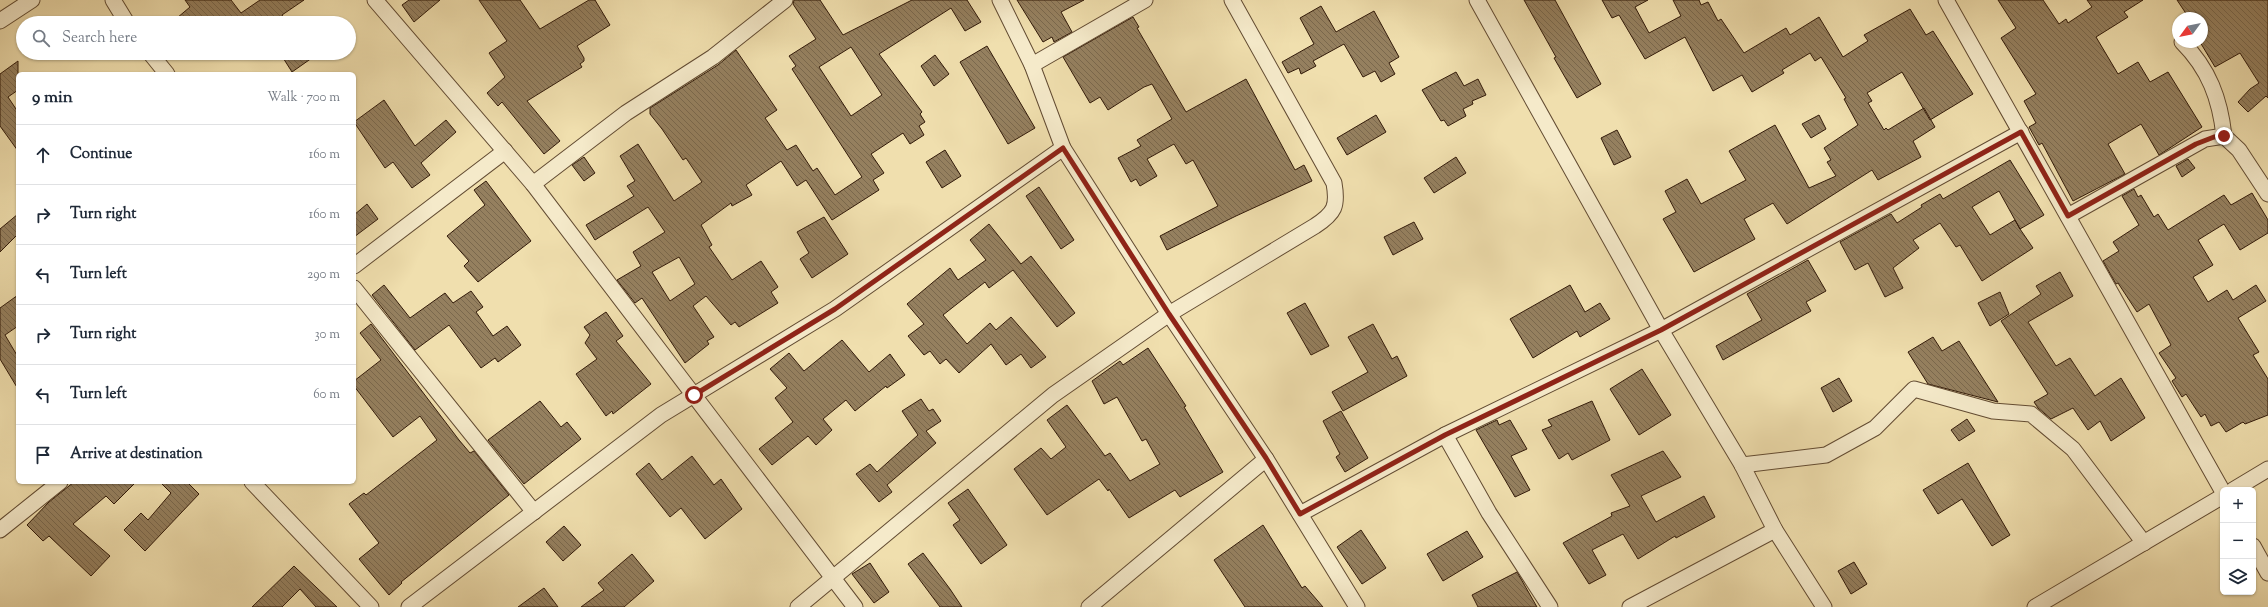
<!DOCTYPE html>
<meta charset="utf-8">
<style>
:root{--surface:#fff;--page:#f6f6f7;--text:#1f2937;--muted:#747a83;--line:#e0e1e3}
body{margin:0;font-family:"Sorts Mill Goudy",serif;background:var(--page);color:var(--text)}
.controls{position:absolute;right:12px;bottom:12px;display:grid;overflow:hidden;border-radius:6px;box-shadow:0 1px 3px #0004}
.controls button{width:36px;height:36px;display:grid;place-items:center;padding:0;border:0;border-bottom:1px solid var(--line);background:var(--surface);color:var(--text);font:20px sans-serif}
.compass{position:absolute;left:2172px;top:12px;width:36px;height:36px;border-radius:50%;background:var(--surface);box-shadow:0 1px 3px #0004;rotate:237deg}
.stop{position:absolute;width:12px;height:12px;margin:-9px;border:3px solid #8f2418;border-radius:50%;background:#fff}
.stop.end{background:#8f2418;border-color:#fff;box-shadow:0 1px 4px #0008}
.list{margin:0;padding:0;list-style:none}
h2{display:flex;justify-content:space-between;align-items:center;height:52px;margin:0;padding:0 16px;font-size:17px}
h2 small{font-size:13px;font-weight:400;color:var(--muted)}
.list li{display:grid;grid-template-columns:26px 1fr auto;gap:12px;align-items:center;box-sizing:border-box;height:60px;padding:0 16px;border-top:1px solid var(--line)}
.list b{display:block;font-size:15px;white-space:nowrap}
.list em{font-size:13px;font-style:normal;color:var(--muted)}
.icon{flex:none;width:22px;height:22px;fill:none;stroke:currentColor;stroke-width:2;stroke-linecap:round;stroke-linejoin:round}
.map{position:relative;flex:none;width:2268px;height:607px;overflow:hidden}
.search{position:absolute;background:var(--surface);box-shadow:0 1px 3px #0004;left:16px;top:16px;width:340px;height:44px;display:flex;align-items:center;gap:10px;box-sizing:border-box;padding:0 14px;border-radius:22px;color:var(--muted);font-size:15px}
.panel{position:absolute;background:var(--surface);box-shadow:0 1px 3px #0004;left:16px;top:72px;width:340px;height:412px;border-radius:6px}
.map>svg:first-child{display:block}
.building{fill:url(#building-back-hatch);stroke:#321a09;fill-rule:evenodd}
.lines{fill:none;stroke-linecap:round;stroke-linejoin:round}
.minor-casing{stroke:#624b32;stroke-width:17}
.minor{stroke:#f5eaca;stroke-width:15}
.route{stroke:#8f2418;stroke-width:5}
</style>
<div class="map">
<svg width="2268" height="607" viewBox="0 0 2268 607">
<defs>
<pattern id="building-back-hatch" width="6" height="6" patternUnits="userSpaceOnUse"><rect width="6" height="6" fill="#95805f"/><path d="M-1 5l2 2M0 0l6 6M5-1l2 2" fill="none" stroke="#7a684d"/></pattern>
</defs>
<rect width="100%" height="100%" fill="#f0dfae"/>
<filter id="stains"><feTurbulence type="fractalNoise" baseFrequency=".005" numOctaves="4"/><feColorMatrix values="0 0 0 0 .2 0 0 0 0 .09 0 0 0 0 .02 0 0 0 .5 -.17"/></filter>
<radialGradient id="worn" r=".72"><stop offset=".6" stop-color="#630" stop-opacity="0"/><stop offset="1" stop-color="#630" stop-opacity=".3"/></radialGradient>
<!-- building -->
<g class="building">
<path d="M185 0H231L241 13 260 0H304L282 15 287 23H171L190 7Z"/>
<path d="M409 0H440L414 22 402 5Z"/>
<path d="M479 0H520L540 29 589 0H595L610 25 577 46 584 58V61L580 64 582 67 527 101 560 141 544 154 502 102 498 106 487 93 505 77 489 53 507 41Z"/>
<path d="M794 0H820L843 35 912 0H967L981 22 965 31 951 8 879 54 922 112 920 114 925 122 919 126 924 135 910 144 903 133 871 154 884 173 873 180 879 190 832 220 806 180 797 186 781 161 746 185 752 195 732 206 731 203 701 225 712 245 709 247 732 280 761 261 778 287 771 292 778 303 739 327 735 322 731 325 706 296 693 306 714 337 707 341 709 344 685 363 642 298 635 303 617 280 641 266 633 252 665 232 648 207 595 240 586 225 634 196 627 186 635 181 620 156 638 144 674 201 702 182 686 158 683 160 662 129 650 114V108L718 65 736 50 777 110 765 118 787 150 796 145 813 171 817 168 835 195 862 177 792 69 796 66 789 56 816 39 793 4ZM851 47 882 95 851 116 819 67ZM679 257 695 284 670 301 652 272Z"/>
<path d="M1017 0H1084L1061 12 1072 32 1054 42 1052 37 1043 42Z"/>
<path d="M1524 0H1555L1601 84 1577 98 1554 58 1556 57Z"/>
<path d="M1602 0H1648L1635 7 1649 33 1681 16 1673 0H1699L1701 5 1708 2 1718 21 1721 19 1744 53 1786 28 1790 35 1819 17 1843 57 1868 41 1864 35 1910 9 1926 35 1933 31 1973 94 1930 120 1902 72 1867 93 1872 101 1868 103 1884 130 1886 128 1888 130 1924 108 1935 127 1913 141 1921 157 1878 180 1872 170 1787 224 1773 203 1744 219 1755 239 1694 272 1663 219 1676 212 1665 191 1687 179 1701 204 1746 180 1729 151 1775 125 1809 188 1836 176 1827 162 1831 160 1824 148 1858 125 1844 99 1846 98 1821 57 1815 61 1810 53 1782 70 1784 73 1752 92 1742 75 1713 91 1685 37 1645 59 1619 15 1612 18Z"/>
<path d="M1998 0H2043L2059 24 2066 19 2068 23 2092 7 2087 0H2143L2124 12 2128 17 2096 37 2118 74 2138 62 2150 82 2168 72 2202 127 2159 155 2141 124 2108 144 2125 174 2073 201 2042 143 2039 145 2029 127 2036 123 2024 101 2036 94 2001 38 2016 28Z"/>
<path d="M2177 0H2268V98L2266 96 2248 112 2238 102 2250 89 2259 83 2240 53 2215 67 2200 42H2202V18H2189Z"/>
<path d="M1321 6 1336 32 1374 11 1399 57 1389 63 1395 74 1381 82 1375 71 1363 77 1344 44 1313 61 1316 66 1301 74 1299 68 1288 73 1282 62 1314 44 1300 18Z"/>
<path d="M1133 17 1139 27 1137 28 1186 112 1246 79 1295 170 1304 165 1312 181 1236 216 1167 250 1160 236 1218 206 1193 160 1186 164 1174 144 1147 159 1157 176 1140 186 1136 179 1131 182 1118 158 1141 146 1137 140 1172 119 1152 84 1144 87 1108 110 1100 97 1090 103 1063 57Z"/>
<path d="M987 46 1035 128 1008 144 960 62Z"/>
<path d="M280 53H319L292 72Z"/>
<path d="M935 55 949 74 934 86 921 66Z"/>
<path d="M18 61V90L8 97 18 112V151L0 126V74Z"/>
<path d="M1456 72 1464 86 1478 79 1486 95 1472 101 1473 104 1463 109 1466 116 1448 126 1444 120 1441 121 1422 90Z"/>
<path d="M384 100 415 146 446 120 456 132 421 163 430 175 412 188 393 162 385 168 354 122Z"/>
<path d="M1376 115 1386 132 1347 155 1337 138Z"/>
<path d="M1819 115 1826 129 1811 138 1802 124Z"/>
<path d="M1617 130 1631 157 1614 165 1601 138Z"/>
<path d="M945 150 961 176 942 188 926 162Z"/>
<path d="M584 157 595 173 584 181 572 165Z"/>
<path d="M1456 157 1466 173 1434 193 1424 178Z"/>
<path d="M2188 159 2195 168 2182 177 2176 166Z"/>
<path d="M2010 160 2044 215 2020 229 2033 248 1982 281 1960 245 1956 247 1940 223 1913 240 1919 248 1893 268 1903 288 1885 297 1868 263 1855 270 1840 242 1891 214 1897 223 1922 207 1921 205 1940 194 1943 199ZM1999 191 2020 229 2015 220 1990 235 1972 207Z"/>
<path d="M486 181 531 241 478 282 464 266 469 261 447 236 485 205 474 190Z"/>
<path d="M1039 187 1074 240 1061 249 1026 196Z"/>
<path d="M2134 189 2138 197 2141 195 2154 217 2158 214 2168 230 2224 195 2231 205 2252 193 2268 220V233L2240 250 2224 224 2198 240 2213 265 2193 277 2208 302 2227 290 2233 300 2256 285 2266 301 2238 318 2259 352 2253 355 2268 379V415L2245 424 2243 422 2226 432 2219 422 2211 426 2205 414 2201 417 2186 394 2182 397 2172 381 2176 378 2159 353 2171 345 2149 304 2137 312 2118 283 2116 284 2103 261 2119 251 2113 242 2139 225 2122 196Z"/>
<path d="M367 204 378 219 354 237V215Z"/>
<path d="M18 214V234L0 252V229Z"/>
<path d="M824 217 848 254 812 278 800 259 809 253 797 232Z"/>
<path d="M1414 222 1423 239 1393 255 1384 237Z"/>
<path d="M989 224 1021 264 1031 256 1075 313 1057 327 1013 270 989 288 985 282 943 315 967 344 990 323 996 330 1011 317 1046 357 1031 368 1021 354 1006 365 991 344 959 373 946 359 940 364 930 351 924 355 908 336 924 324 907 304 950 268 958 280 986 260 970 240Z"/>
<path d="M1808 260 1826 291 1806 302 1811 311 1723 360 1716 346 1762 320 1747 294Z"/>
<path d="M2060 272 2073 296 2028 322 2056 366 2070 358 2095 396 2121 378 2145 418 2111 441 2100 421 2088 430 2073 408 2051 419 2038 408 2034 402 2048 394 2001 321 2041 294 2036 286Z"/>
<path d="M384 285 410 318 445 293 453 303 471 291 483 307 476 312 493 336 507 326 521 345 498 362 495 358 481 368 449 325 415 350 372 295Z"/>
<path d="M1570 285 1585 312 1600 303 1610 319 1580 337 1577 331 1533 358 1510 319Z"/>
<path d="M2000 292 2009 314 1990 326 1978 303Z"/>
<path d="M18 295V326L5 335 18 357V389L0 359V308Z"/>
<path d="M1305 303 1329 346 1311 355 1287 313Z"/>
<path d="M606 312 623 336 616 341 651 384 613 414 612 411 606 416 576 374 597 359 585 343 590 335 584 327Z"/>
<path d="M371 324 459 440 470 453 474 451 509 495 401 582 402 583 389 595 359 559 379 543 349 504 364 493 366 495 437 440 420 416 393 437 354 386V381L381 360 360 333Z"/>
<path d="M1373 324 1392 359 1397 356 1407 376 1343 411 1332 392 1368 372 1348 337Z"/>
<path d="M1933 337 1942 351 1959 341 1998 402 1928 384 1908 352Z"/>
<path d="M842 340 869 372 890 354 905 375 887 388 886 386 855 411 846 400 823 419 832 430 816 445 808 436 772 465 759 449 793 422 775 398 787 388 770 369 789 353 804 371Z"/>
<path d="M1148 348 1186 406 1184 407 1223 472 1180 497 1175 490 1129 518 1109 489 1108 491 1099 479 1047 515 1014 469 1041 448 1051 459 1066 447 1047 420 1067 405 1105 456 1110 453 1130 481 1160 464 1146 439 1142 441 1117 397 1104 404 1092 381 1120 361 1123 365Z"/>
<path d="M1642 369 1671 415 1639 435 1610 389Z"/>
<path d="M1839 378 1852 401 1833 412 1821 388Z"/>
<path d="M921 399 929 411 933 409 941 421 926 431 936 443 887 485 892 492 879 502 856 474 870 464 877 472 918 435 902 411Z"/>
<path d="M540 401 561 427 567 422 581 439 524 484 488 440Z"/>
<path d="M1592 401 1610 440 1572 460 1568 453 1559 459 1542 430 1552 426 1548 420Z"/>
<path d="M1341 411 1368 458 1345 472 1336 457 1340 454 1323 421Z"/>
<path d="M1967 419 1975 431 1959 441 1951 430Z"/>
<path d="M1497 420 1499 425 1510 420 1527 449 1511 456 1530 490 1515 497 1476 430Z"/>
<path d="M1663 451 1681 477 1641 496 1656 522 1704 496 1715 517 1676 538 1675 536 1638 559 1623 534 1592 550 1606 575 1589 584 1563 543 1612 516 1611 513 1630 506 1611 475Z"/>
<path d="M692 456 714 485 721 479 742 509 705 539 681 508 670 517 636 474 649 463 662 480Z"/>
<path d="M1968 463 2010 535 1992 546 1962 499 1938 514 1923 490Z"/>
<path d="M74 482H136L114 504 106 496 73 524 110 556 91 576 49 536 43 541 27 525 49 502Z"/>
<path d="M160 482H187L199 494 145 551 124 530 141 513 148 520 171 493Z"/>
<path d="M968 489 1007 545 981 564 953 525 960 520 948 503Z"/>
<path d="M1263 525 1302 588 1305 586 1323 607H1245L1214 560Z"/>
<path d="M564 526 581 545 563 561 546 542Z"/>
<path d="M1361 530 1386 568 1362 584 1337 547Z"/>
<path d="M1467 531 1483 557 1443 581 1427 554Z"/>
<path d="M923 553 950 589 962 607H940L908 564Z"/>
<path d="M632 554 654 581 624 607H581L604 590 598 583Z"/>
<path d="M1854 562 1867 584 1851 594 1838 571Z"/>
<path d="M870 563 889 592 874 603 852 574Z"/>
<path d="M294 566 296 568 337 607H316L300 589 282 607H252Z"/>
<path d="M1517 572 1537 607H1478L1472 595Z"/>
<path d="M544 588 558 607H518Z"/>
</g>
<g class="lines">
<!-- minor casing -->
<g class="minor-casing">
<g id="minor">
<path d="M113 0 127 23"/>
<path d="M375 0 533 184 855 607"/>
<path d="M1000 0 1032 65 1063 148 1169 314 1266 459 1357 607"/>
<path d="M1477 0 1661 330 1742 465 1775 530 1824 607"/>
<path d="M1946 0 2223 492"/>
<path d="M0 21 32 0"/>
<path d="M2182 42C2209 69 2220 99 2224 136"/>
<path d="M150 53 167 74"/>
<path d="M1032 65 1145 0"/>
<path d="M533 184 626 113 713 57 785 0"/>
<path d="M2068 216 2196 144 2205 139 2224 136 2239 150 2268 194"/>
<path d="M354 266 505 151"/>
<path d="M354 288 534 512"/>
<path d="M1445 435 1489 513 1550 607"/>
<path d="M1742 465 1826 455 1875 428 1914 389 1993 411 2031 414 2073 449 2144 543"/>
<path d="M252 482 371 607"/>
<path d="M2233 490 2268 469"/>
<path d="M1300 514 1445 435 1661 330 2021 132"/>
<path d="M0 530 60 482"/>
<path d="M2253 546 2268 573"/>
<path d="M409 607 661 415 835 309 1063 148"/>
<path d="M798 607 1053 395 1169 314 1315 226C1335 213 1338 206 1334 183L1232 0"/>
<path d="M1089 607 1266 459"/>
<path d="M1630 607 1775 530"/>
<path d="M2035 607 2223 496"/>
</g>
</g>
<!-- minor -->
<use href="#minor" class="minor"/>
</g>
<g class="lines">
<!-- route -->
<path class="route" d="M694 395 835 309 1063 148 1169 314 1266 458 1300 514 1445 435 1661 330 2021 132 2068 216 2196 144 2214 137 2224 136"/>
</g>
<rect width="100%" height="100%" filter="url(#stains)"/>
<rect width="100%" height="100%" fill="url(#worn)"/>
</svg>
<div class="controls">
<button>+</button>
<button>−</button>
<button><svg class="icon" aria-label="layers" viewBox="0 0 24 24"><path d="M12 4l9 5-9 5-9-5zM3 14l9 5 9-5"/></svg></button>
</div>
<svg class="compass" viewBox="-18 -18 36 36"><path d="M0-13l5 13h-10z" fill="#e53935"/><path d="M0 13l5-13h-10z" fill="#747a83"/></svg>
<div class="stop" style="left:694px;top:395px"></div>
<div class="stop end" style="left:2224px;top:136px"></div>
<div class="search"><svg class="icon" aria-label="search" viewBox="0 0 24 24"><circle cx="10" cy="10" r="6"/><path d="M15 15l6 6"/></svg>Search here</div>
<section class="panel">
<h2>9 min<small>Walk · 700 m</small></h2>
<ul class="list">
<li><svg class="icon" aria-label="ahead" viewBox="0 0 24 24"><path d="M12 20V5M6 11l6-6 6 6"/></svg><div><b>Continue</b></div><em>160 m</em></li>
<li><svg class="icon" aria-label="right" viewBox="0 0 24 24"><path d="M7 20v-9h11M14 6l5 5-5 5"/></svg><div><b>Turn right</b></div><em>160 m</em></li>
<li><svg class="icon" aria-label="left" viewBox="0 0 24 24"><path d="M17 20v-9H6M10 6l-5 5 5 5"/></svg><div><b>Turn left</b></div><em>290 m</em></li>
<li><svg class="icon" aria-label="right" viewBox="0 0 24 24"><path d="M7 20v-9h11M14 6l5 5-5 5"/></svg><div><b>Turn right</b></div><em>30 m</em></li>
<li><svg class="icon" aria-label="left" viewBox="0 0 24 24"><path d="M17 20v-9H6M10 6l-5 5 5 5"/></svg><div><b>Turn left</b></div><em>60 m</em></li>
<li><svg class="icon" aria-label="arrive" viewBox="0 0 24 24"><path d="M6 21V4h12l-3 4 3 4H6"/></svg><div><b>Arrive at destination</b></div></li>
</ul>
</section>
</div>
